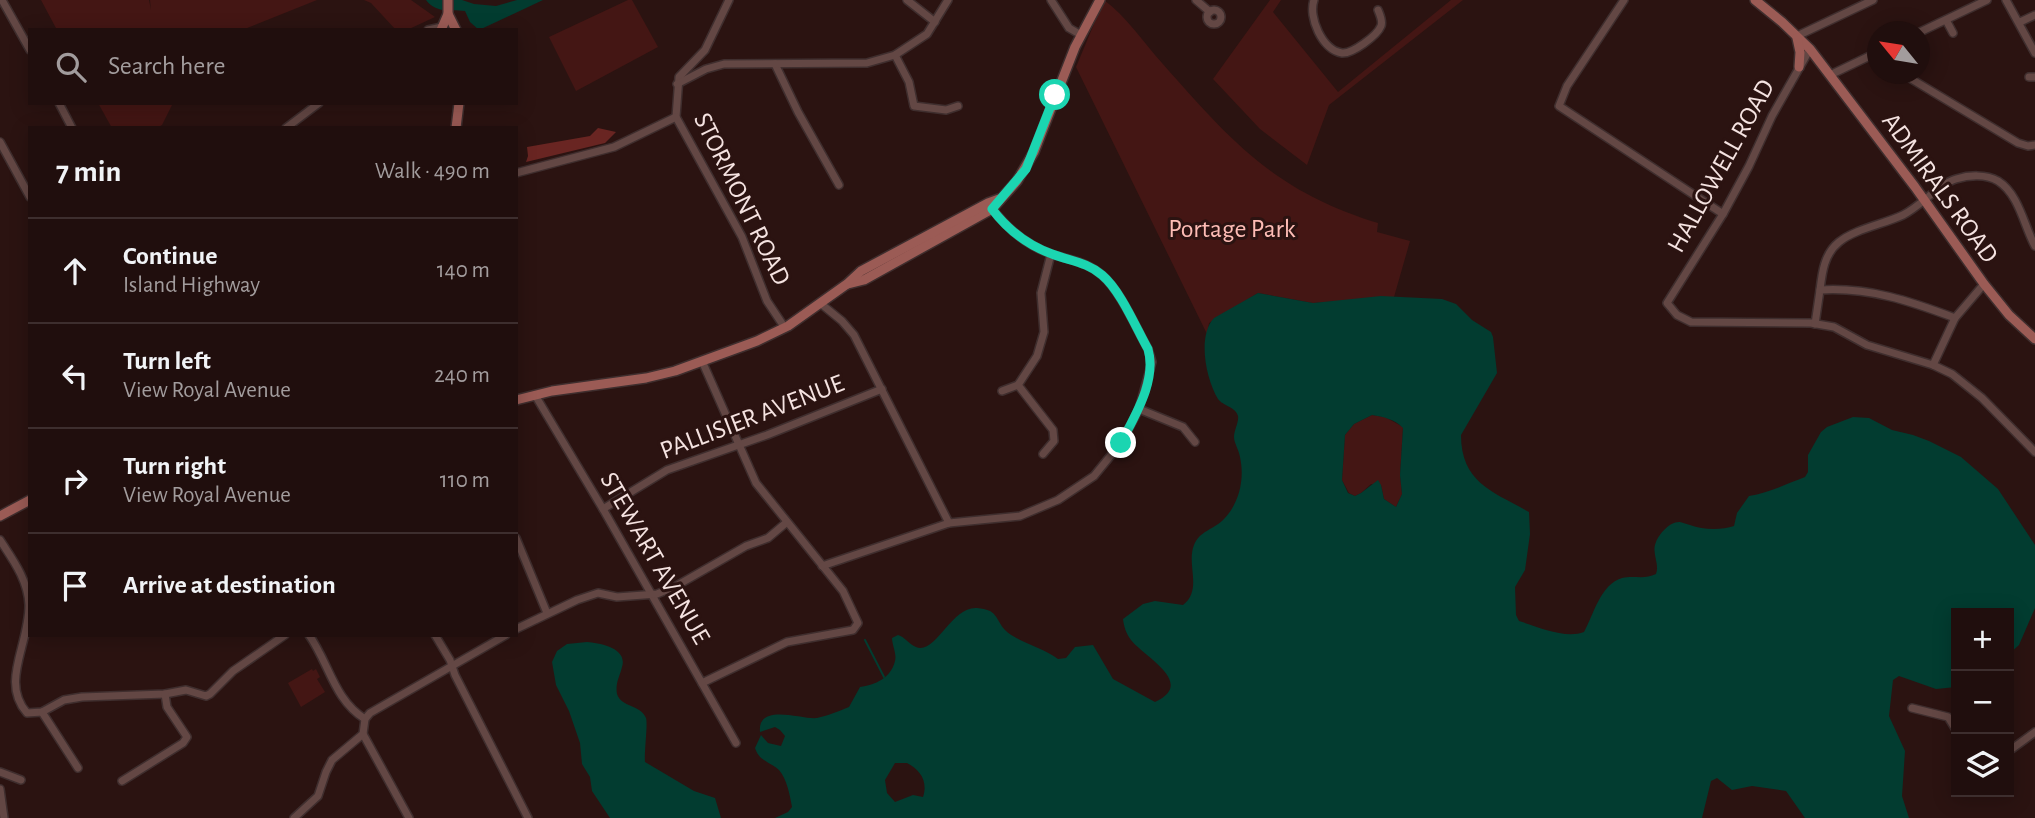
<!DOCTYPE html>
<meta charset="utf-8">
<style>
:root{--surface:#200e0d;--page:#2d1c1b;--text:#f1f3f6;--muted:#a29c9d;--line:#3d2e2e}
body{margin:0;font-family:"Alegreya Sans",sans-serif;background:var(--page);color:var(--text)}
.controls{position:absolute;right:21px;bottom:21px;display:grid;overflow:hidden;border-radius:0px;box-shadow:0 4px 18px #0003}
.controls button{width:63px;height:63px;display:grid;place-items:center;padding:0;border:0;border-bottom:2px solid var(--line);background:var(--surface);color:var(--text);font:35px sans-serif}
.compass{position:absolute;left:1867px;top:21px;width:63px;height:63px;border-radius:50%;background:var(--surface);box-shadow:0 4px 18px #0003;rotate:300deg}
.stop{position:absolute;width:21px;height:21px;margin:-16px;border:5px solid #1bd5b1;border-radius:50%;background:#fff}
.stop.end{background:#1bd5b1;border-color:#fff;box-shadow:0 2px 7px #0008}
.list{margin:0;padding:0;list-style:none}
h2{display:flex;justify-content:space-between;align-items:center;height:91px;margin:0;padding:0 28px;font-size:30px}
h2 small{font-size:23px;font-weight:400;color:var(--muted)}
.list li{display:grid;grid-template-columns:46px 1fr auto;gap:21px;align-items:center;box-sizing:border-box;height:105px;padding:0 28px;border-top:2px solid var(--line)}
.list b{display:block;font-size:26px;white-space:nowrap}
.list p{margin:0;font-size:23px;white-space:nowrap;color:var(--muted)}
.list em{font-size:23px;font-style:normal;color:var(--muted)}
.icon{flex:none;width:38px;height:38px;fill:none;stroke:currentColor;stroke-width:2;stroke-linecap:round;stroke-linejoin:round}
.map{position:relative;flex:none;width:2035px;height:818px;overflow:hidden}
.search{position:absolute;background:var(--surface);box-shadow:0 4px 18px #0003;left:28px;top:28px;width:490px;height:77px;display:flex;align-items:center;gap:18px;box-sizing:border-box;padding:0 24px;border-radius:0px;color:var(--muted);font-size:26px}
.panel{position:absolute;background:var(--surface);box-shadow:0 4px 18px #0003;left:28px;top:126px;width:490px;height:511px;border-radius:0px}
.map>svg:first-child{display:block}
.green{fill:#441614}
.forest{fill:#692522}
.water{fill:#023c30;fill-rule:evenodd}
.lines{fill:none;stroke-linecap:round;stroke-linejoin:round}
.stream{stroke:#023c30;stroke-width:2}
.minor-casing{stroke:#3f2e2e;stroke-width:10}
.major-casing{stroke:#3f2e2e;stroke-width:12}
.minor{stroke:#634744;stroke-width:7}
.major{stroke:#9b5b55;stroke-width:9}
.route{stroke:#1bd5b1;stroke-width:9}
.labels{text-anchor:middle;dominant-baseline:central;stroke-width:6;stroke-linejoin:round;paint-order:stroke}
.street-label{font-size:26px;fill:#f5e3e1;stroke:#2b1311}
.park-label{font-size:26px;fill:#fdbcb5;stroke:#2b1311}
</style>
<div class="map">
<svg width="2035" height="818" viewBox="0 0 2035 818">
<rect width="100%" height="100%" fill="#2b1311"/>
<!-- green -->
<g class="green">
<path d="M41 0H149L151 10 150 0H317L242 30H57Z"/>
<path d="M364 0H411L435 17 407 30H396L371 3Z"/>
<path d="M628 0H632L658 47 576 91 549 37Z"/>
<path d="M1104 0C1126 16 1144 43 1162 63 1232 142 1274 191 1378 223L1377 232 1410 241 1394 297 1313 303 1258 293 1209 323 1207 334 1076 67Z"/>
<path d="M1270 0H1281L1273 12 1338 92 1451 0H1463L1329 105 1307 165 1260 129 1213 79Z"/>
<path d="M98 103H173L162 125 156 128H112Z"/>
<path d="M1372 415 1385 417 1403 427 1400 475 1402 494 1396 507 1384 499 1381 485 1371 484 1361 493 1355 496 1349 493 1342 480 1345 435 1354 424Z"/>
<path d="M312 669 313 671 316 669 320 677 317 679 325 692 301 707 288 683Z"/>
</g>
<!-- forest -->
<path class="forest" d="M598 128 616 132 605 143 526 162 528 156 527 147 590 136Z"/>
<!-- water -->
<g class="water">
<path d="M426 0H462L474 4 496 6 517 0H543L479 30 470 22 465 11C449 9 437 14 426 0Z"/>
<path d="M1258 293 1313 303 1381 296 1442 299 1456 304 1472 320 1491 332 1493 337 1497 373 1461 435C1461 483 1494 492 1529 512L1530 534 1525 570 1515 587 1516 615 1519 621C1538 627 1565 639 1584 632 1594 614 1600 585 1622 578 1634 575 1644 580 1656 574 1660 563 1651 553 1656 542 1659 534 1670 521 1680 522 1681 522 1689 525 1690 525 1703 530 1722 530 1734 526L1737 513 1749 496C1769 493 1786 484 1805 477L1808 472V455L1821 432 1827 427 1853 417 1869 418 1892 430 1913 435 1929 441 1961 457 1998 489 2035 545V608L2019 645 2009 654V613H1956V687L1936 689 1899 676 1893 680 1889 716 1905 751 1902 796 1909 818H1805L1786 791 1752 786 1732 790 1717 778 1711 781 1702 818H775L788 812 792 807C790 796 787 779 779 770 770 762 759 761 755 748L761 735 768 743 781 746 785 736 780 730 775 727 760 732C757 702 803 720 817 718 827 716 839 711 849 707L860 687C875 685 891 678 895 661 897 654 892 645 892 638L898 635C905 637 909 644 916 647 936 655 951 606 977 608 998 610 994 617 1005 630 1017 642 1044 648 1058 659L1066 658 1075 647 1093 645 1113 679 1155 702C1197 683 1143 656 1131 640 1126 633 1124 627 1123 619L1143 604 1155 601 1183 605C1203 589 1186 565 1194 545 1200 531 1212 530 1222 521 1239 505 1245 480 1240 457 1239 450 1234 443 1234 437 1234 430 1239 422 1238 416 1236 407 1223 406 1218 399 1206 379 1197 336 1214 318ZM1372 415C1383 417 1395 419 1403 428L1400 475 1402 494 1396 507 1384 499 1381 485 1378 480 1361 493 1355 496 1348 493 1342 480 1345 435 1354 424ZM895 763H907C921 770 928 782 923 797L913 795 895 802 887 793 885 780Z"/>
<path d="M587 642C600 643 628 648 622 667 620 676 615 683 617 694 621 707 641 705 646 718 648 724 644 752 645 762L694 791 715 798 721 818H610L592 791 590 777 582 764 580 743 569 711 556 685 552 662 557 651 567 644Z"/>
</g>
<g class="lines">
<!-- stream -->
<path class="stream" d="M865 640 884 677"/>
<!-- minor casing -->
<g class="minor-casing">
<g id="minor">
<path d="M2 0 30 50"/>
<path d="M729 0 705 50 679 77 676 117 742 237 767 301 785 328"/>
<path d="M907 0 935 22"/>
<path d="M1051 0 1069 28 1081 35"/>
<path d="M1196 0 1210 12"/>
<path d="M1314 0C1308 17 1322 50 1342 53 1352 54 1377 36 1381 26 1383 21 1380 15 1378 10"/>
<path d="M1624 0 1567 86 1559 106 1723 214"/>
<path d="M2006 0 2035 53"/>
<circle cx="1214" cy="17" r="7"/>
<path d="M1946 20 1953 33"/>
<path d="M2020 22 2035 15"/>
<path d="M428 30 442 27"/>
<path d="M1920 32 1987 0"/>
<path d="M1797 36 1873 0"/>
<path d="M1810 49 1772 116 1749 166 1723 214 1667 303 1677 315 1691 322 1811 323 1834 327 1867 345 1933 365 1952 374 1982 398 2035 452"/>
<path d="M895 55 909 82 914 106 946 110 958 106"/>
<path d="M775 64 798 112 839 185"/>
<path d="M1903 74 2018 143 2028 146 2035 145"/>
<path d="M1830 75 1878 52"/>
<path d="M2029 77H2035"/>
<path d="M677 84 706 69 724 64 867 63 895 55 927 34 948 0"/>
<path d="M59 103 72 128"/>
<path d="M286 128 319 103"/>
<path d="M0 142 30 197"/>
<path d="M516 173 614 147 676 117"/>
<path d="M1820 290C1822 273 1824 254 1839 242 1855 229 1884 224 1903 215 1921 206 1939 184 1956 179 1969 175 1986 174 1998 181 2019 194 2024 226 2035 246"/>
<path d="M820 303 842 321 854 335 949 523"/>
<path d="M1815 324 1820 290C1869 287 1910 301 1955 318"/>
<path d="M702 361 756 483 843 591 858 623 853 630 787 642 702 683"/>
<path d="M1933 365 1955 318 1984 284"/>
<path d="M1018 385 1053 430 1054 441 1043 454"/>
<path d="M1002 391 1018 385 1037 356 1044 332 1041 293 1051 254"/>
<path d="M535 395 603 509 736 743"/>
<path d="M1139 409 1183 427 1195 442"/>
<path d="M603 509 667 470 767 435 882 389"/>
<path d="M516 538 547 613"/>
<path d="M0 540C13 560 28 580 29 605 29 646 0 682 27 713L42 712 64 700 82 697 165 694 186 690 206 696 210 694 233 671 285 635"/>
<path d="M822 566 949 523 1020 516 1058 500 1094 476 1121 443 1139 409 1152 362 1148 349C1136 328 1121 292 1103 276 1089 263 1072 260 1054 255 1028 246 1007 229 991 207"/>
<path d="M516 629 577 600 598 593 617 597 657 594 676 586 746 546 768 538 787 522"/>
<path d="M309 635C329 663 334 700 365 719"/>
<path d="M435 635 450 660 455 675 528 818"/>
<path d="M1912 708 1948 717 1956 730"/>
<path d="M42 712 78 768"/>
<path d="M363 734 409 818"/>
<path d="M2009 751 2035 732"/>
<path d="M0 772 21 780"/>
<path d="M122 781 183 743 187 737 167 707 165 694"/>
<path d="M0 789 4 818"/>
<path d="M294 818 318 796 326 772 332 760 363 734 365 719 370 713 506 635"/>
</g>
</g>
<!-- major casing -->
<g class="major-casing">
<g id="major">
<path d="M1755 0 1782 22 1810 49 1915 187 1984 284 2009 315 2035 339"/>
<path d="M448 14 456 30"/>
<path d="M441 30 448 14V0"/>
<path d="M1797 38 1800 52 1799 67"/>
<path d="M456 128 459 103"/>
<path d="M848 284 864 280 992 209 1017 181 1034 152 1075 47 1100 0"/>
<path d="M516 400 552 391 646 378 675 371 757 341 788 326 847 284 861 271 988 203 999 199"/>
<path d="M0 516 30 500"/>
</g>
</g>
<!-- minor -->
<use href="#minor" class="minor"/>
<!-- major -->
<use href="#major" class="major"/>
</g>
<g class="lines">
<!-- route -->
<path class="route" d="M1055 95 1026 169 992 209C1008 230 1027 245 1052 254 1070 261 1087 262 1102 275 1121 291 1136 328 1148 349 1157 381 1135 415 1121 443"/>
</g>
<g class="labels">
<!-- street labels -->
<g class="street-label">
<text transform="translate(1721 166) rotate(-61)">HALLOWELL ROAD</text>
<text transform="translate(1940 188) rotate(54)">ADMIRALS ROAD</text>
<text transform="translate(742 199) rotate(64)">STORMONT ROAD</text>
<text transform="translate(752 417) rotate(-21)">PALLISIER AVENUE</text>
<text transform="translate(655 558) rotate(60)">STEWART AVENUE</text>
</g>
<!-- park labels -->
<g class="park-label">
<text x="1232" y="229">Portage Park</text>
</g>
</g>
</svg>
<div class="controls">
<button>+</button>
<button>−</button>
<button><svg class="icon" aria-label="layers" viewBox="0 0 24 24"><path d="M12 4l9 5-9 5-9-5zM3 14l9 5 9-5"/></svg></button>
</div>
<svg class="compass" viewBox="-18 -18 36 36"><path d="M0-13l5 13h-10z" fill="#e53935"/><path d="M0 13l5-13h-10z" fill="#a29c9d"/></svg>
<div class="stop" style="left:1055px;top:95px"></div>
<div class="stop end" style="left:1121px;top:443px"></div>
<div class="search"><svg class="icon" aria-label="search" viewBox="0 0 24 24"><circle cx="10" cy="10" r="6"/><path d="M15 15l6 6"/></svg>Search here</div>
<section class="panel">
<h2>7 min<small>Walk · 490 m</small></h2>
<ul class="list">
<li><svg class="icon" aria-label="ahead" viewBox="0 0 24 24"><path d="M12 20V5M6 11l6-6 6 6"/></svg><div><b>Continue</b><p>Island Highway</p></div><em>140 m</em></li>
<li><svg class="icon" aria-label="left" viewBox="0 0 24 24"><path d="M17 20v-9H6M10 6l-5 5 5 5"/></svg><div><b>Turn left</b><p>View Royal Avenue</p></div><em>240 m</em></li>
<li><svg class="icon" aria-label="right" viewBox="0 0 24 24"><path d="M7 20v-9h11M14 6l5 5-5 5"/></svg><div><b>Turn right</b><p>View Royal Avenue</p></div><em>110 m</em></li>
<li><svg class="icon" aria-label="arrive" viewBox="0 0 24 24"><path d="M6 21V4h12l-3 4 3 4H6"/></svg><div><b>Arrive at destination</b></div></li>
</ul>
</section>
</div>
